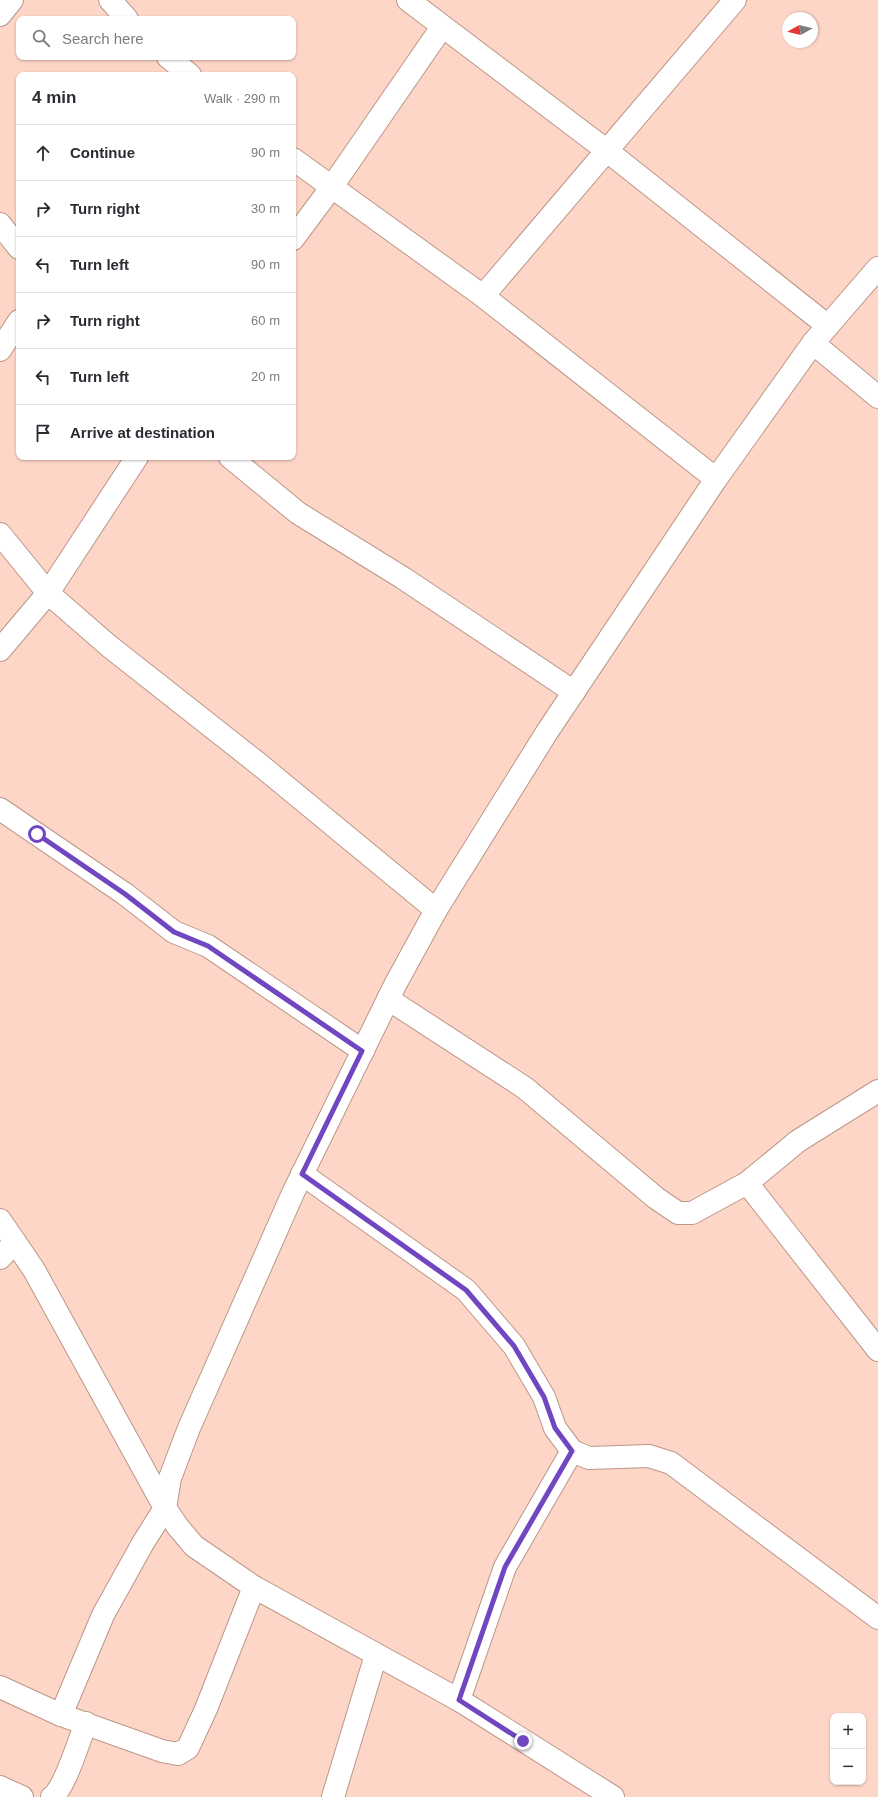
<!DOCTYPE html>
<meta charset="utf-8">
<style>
:root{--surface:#fff;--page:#f2f2f3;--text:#2b2b33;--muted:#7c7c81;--line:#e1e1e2}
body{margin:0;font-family:Helvetica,sans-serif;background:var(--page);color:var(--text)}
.controls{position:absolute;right:12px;bottom:12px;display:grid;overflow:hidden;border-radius:8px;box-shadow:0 1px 3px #0004}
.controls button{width:36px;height:36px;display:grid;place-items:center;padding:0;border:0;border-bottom:1px solid var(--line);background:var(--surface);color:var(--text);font:20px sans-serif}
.compass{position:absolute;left:782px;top:12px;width:36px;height:36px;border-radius:50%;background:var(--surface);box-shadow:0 1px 3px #0004;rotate:262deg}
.stop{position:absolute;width:12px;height:12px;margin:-9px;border:3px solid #7047c0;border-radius:50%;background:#fff}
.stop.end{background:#7047c0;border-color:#fff;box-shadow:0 1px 4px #0008}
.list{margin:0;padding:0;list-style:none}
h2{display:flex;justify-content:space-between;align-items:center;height:52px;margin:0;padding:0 16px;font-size:17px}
h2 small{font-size:13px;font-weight:400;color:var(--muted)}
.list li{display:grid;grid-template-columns:26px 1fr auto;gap:12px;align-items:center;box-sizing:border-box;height:56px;padding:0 16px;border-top:1px solid var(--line)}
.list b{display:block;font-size:15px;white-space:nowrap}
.list em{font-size:13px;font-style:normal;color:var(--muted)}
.icon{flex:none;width:22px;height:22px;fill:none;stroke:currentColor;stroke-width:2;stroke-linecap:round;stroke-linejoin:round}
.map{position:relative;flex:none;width:878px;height:1797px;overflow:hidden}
.search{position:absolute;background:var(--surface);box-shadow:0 1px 3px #0004;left:16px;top:16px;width:280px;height:44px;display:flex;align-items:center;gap:10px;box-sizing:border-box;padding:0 14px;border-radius:8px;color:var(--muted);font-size:15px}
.panel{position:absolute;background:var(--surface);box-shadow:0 1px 3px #0004;left:16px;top:72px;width:280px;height:388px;border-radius:8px}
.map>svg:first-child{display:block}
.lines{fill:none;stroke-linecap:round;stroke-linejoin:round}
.minor-casing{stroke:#bc9688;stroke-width:24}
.minor{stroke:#fff;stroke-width:22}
.route{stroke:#7047c0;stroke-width:5}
</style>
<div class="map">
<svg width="878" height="1797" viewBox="0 0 878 1797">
<rect width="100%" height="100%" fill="#fed6c7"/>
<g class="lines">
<!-- minor casing -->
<g class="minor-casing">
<g id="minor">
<path d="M110 0 127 19"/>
<path d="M408 0 606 150 828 326"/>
<path d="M0 15 12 0"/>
<path d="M168 57 190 75"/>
<path d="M293 159 483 296 716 479"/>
<path d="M0 224 19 248"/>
<path d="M293 239 331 188 442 27"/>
<path d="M483 296 735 0"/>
<path d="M813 343 878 397"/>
<path d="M0 350 19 321"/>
<path d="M230 457 298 513 403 578 574 692"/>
<path d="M0 534 48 593 109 646 260 765 436 910"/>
<path d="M0 650 48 593 137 457"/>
<path d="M0 809 125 894 174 932 208 946 363 1051"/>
<path d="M388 999 525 1088 656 1198 678 1213H692L747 1183 798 1141 878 1091"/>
<path d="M302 1174 466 1290 514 1346 544 1397 555 1428 572 1451 589 1458 649 1456 671 1463 878 1618"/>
<path d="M747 1183 878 1350"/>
<path d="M0 1220 34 1270 165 1508 178 1527 194 1546 254 1587 459 1700 613 1797"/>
<path d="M0 1258 15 1242"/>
<path d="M0 1687 61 1715 162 1751 178 1754 188 1748 206 1709 254 1587"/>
<path d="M459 1700 505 1567 572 1451"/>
<path d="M61 1715 103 1615 143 1543 165 1508 170 1478 189 1428 293 1193 395 985 436 910 547 732 716 479 813 343 878 268"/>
<path d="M0 1787 22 1797"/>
<path d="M52 1797C65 1788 79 1740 86 1723"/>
<path d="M333 1797 376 1655"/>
</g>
</g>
<!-- minor -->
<use href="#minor" class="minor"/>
</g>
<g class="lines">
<!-- route -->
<path class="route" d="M37 834 125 894 174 932 208 946 362 1051 302 1174 466 1290 514 1346 544 1397 555 1428 572 1451 505 1567 459 1700 523 1741"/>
</g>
</svg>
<div class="controls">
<button>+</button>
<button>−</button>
</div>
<svg class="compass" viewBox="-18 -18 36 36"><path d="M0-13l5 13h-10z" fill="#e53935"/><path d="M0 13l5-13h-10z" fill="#7c7c81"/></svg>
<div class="stop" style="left:37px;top:834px"></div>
<div class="stop end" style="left:523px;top:1741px"></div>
<div class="search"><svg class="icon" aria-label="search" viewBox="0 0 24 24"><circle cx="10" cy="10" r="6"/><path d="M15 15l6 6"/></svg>Search here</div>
<section class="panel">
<h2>4 min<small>Walk · 290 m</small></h2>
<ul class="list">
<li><svg class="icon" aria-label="ahead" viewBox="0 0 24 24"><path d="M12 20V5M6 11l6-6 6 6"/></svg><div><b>Continue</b></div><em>90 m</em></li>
<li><svg class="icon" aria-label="right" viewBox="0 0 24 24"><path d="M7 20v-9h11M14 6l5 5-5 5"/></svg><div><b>Turn right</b></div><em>30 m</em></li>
<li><svg class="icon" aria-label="left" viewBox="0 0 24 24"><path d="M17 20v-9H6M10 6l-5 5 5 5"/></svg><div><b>Turn left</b></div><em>90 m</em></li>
<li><svg class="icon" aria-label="right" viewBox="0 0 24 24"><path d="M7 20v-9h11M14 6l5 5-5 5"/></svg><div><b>Turn right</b></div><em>60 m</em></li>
<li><svg class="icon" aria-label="left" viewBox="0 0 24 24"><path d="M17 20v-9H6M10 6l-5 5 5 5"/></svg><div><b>Turn left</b></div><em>20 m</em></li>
<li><svg class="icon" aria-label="arrive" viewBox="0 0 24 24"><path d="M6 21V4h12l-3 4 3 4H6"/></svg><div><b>Arrive at destination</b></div></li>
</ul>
</section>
</div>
